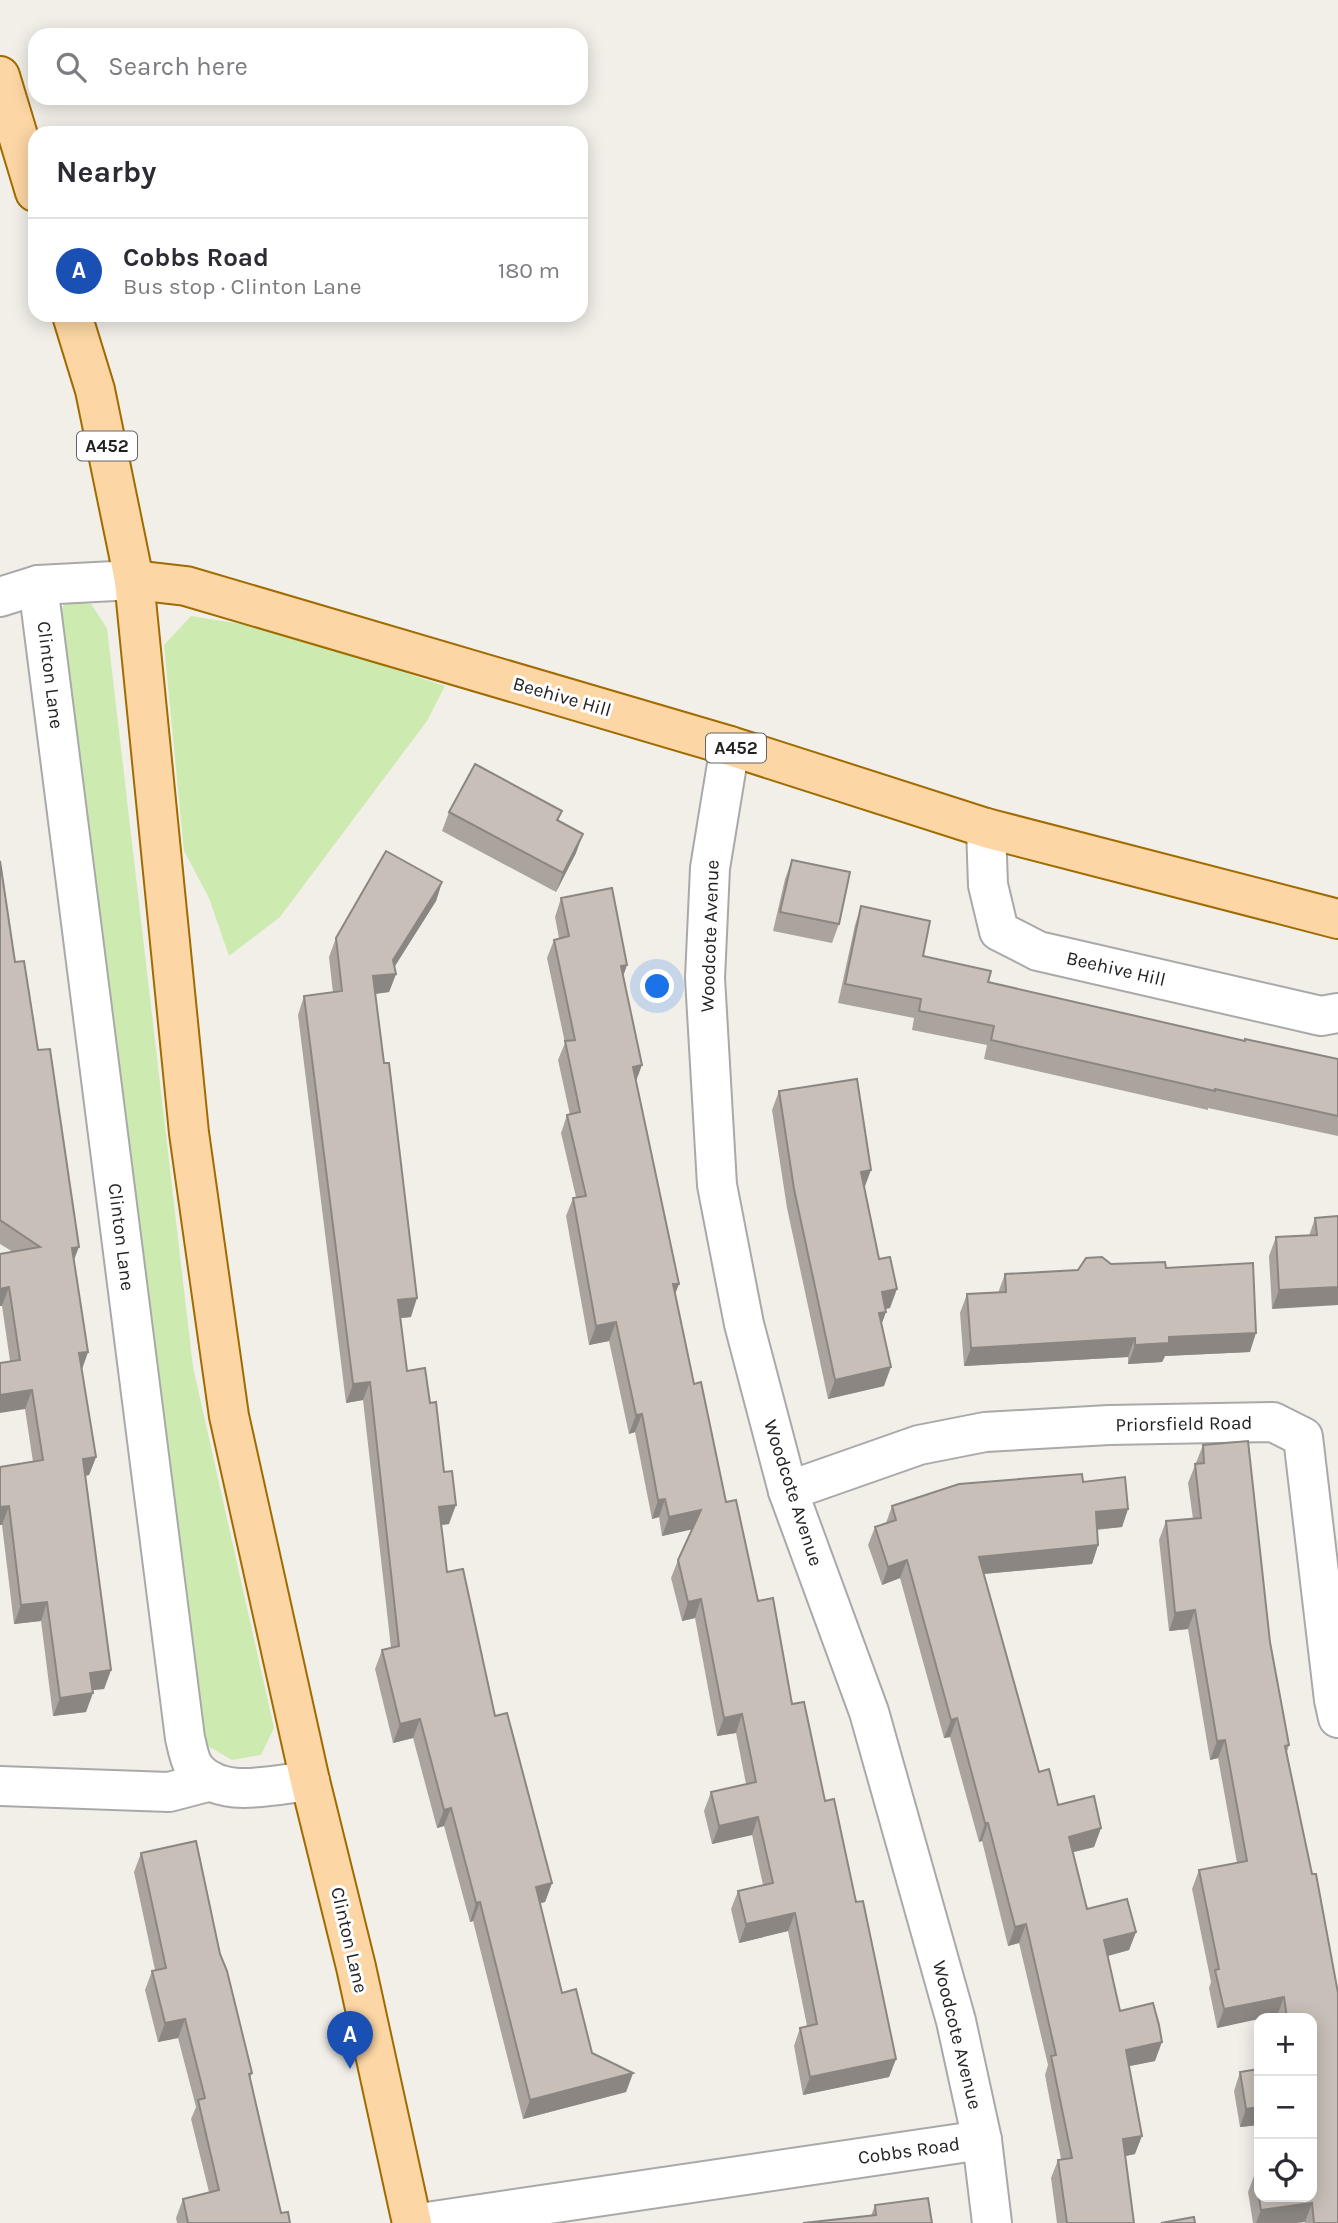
<!DOCTYPE html>
<meta charset="utf-8">
<style>
:root{--surface:#fff;--page:#f7f7f7;--text:#2b2b33;--muted:#7c7c81;--line:#e1e1e2;--accent:#111827}
body{margin:0;font-family:Karla,sans-serif;background:var(--page);color:var(--text)}
.controls{position:absolute;right:21px;bottom:21px;display:grid;overflow:hidden;border-radius:14px;box-shadow:0 4px 18px #0003}
.controls button{width:63px;height:63px;display:grid;place-items:center;padding:0;border:0;border-bottom:2px solid var(--line);background:var(--surface);color:var(--text);font:35px sans-serif}
.you{position:absolute;left:658px;top:987px;width:24px;height:24px;margin:-18px;border:5px solid #fff;border-radius:50%;background:#1a73e8;box-shadow:0 0 0 10px #1a73e833}
.badge{display:grid;place-items:center;width:46px;height:46px;border-radius:50%;background:var(--accent);color:#fff;font-size:23px;font-weight:700}
.pin{position:absolute;translate:-50% -58px;filter:drop-shadow(0 2px 4px #0008)}
.pin::after{content:'';position:absolute;top:37px;width:24px;height:21px;background:inherit;clip-path:polygon(0 0,100% 0,50% 100%)}
.list{margin:0;padding:0;list-style:none}
h2{display:flex;justify-content:space-between;align-items:center;height:91px;margin:0;padding:0 28px;font-size:30px}
h2 small{font-size:23px;font-weight:400;color:var(--muted)}
.list li{display:grid;grid-template-columns:46px 1fr auto;gap:21px;align-items:center;box-sizing:border-box;height:105px;padding:0 28px;border-top:2px solid var(--line)}
.list b{display:block;font-size:26px;white-space:nowrap}
.list p{margin:0;font-size:23px;white-space:nowrap;color:var(--muted)}
.list em{font-size:23px;font-style:normal;color:var(--muted)}
.icon{flex:none;width:38px;height:38px;fill:none;stroke:currentColor;stroke-width:2;stroke-linecap:round;stroke-linejoin:round}
.map{position:relative;flex:none;width:1338px;height:2223px;overflow:hidden}
.search{position:absolute;background:var(--surface);box-shadow:0 4px 18px #0003;left:28px;top:28px;width:560px;height:77px;display:flex;align-items:center;gap:18px;box-sizing:border-box;padding:0 24px;border-radius:21px;color:var(--muted);font-size:26px}
.panel{position:absolute;background:var(--surface);box-shadow:0 4px 18px #0003;left:28px;top:126px;width:560px;height:196px;border-radius:21px}
.map>svg:first-child{display:block}
.grass{fill:#cdebb0}
.lines{fill:none;stroke-linecap:round;stroke-linejoin:round}
.minor-casing{stroke:#a9a9a9;stroke-width:42}
.major-casing{stroke:#a06b00;stroke-width:42}
.minor{stroke:#fff;stroke-width:38}
.major{stroke:#fcd6a4;stroke-width:38}
.wall{fill:#aba49e}
.shaded-wall{fill:#8b8681}
.building{fill:#c7bfb8;stroke:#8b8681;stroke-width:2}
.labels{text-anchor:middle;dominant-baseline:central;stroke-width:6;stroke-linejoin:round;paint-order:stroke}
.shield{fill:#fff;stroke:#646464;stroke-width:2}
.shield-label{font-size:18px;font-weight:bold;fill:#222}
.street-label{font-size:19px;fill:#222;stroke:#fff}
</style>
<div class="map">
<svg width="1338" height="2223" viewBox="0 0 1338 2223">
<rect width="100%" height="100%" fill="#f2efe9"/>
<!-- grass -->
<g class="grass">
<path d="M66 601 91 604 107 628 193 1367 274 1728 261 1755 232 1760 206 1745 54 625Z"/>
<path d="M191 616 274 629 445 686 427 721 280 917 229 956 209 898 184 851 164 645Z"/>
</g>
<g class="lines">
<!-- minor casing -->
<g class="minor-casing">
<g id="minor">
<path d="M38 585 185 1738C187 1746 189 1758 193 1765 216 1802 275 1784 310 1781"/>
<path d="M0 597 38 585 134 580"/>
<path d="M730 746 710 868 705 978 717 1185 744 1324 788 1491 869 1712 956 2021 982 2140 992 2223"/>
<path d="M986 828 988 885 999 931 1038 951 1321 1016 1338 1013"/>
<path d="M788 1491 919 1445 985 1432 1109 1425 1273 1422 1303 1437 1334 1700 1338 1718"/>
<path d="M0 1786 169 1792 211 1781"/>
<path d="M420 2223 982 2140"/>
</g>
</g>
<!-- major casing -->
<g class="major-casing">
<g id="major">
<path d="M0 76 35 192"/>
<path d="M72 315 95 390 134 580 189 1133 229 1416 310 1781 356 1967 412 2223"/>
<path d="M134 580 186 586 730 746 986 828 1338 919"/>
</g>
</g>
<!-- minor -->
<use href="#minor" class="minor"/>
<!-- major -->
<use href="#major" class="major"/>
</g>
<!-- wall -->
<g class="wall">
<path d="M562 811 558 821 576 853 556 892 442 831 449 812Z"/>
<path d="M792 860 839 924 832 943 773 931 785 879Z"/>
<path d="M0 861 15 962 38 1050 74 1260 88 1352 82 1370 96 1457 89 1475 85 1476 111 1670 104 1689 92 1690 86 1712 53 1716 41 1621 14 1624 2 1525 0 1467 33 1462 25 1409 10 1361 2 1306 13 1252 0 1244Z"/>
<path d="M442 882 436 901 394 967 396 974 389 992 375 994 411 1317 401 1318 407 1371 430 1403 449 1524 441 1525 447 1572 552 1883 545 1902 540 1903 562 1993 592 2053 633 2073 626 2092 523 2119 473 1921 470 1922 444 1826 437 1828 413 1738 393 1743 375 1669 382 1650 391 1648 363 1400 346 1403 298 1015 304 996 333 993 329 957 336 938Z"/>
<path d="M561 898 623 976 636 1081 679 1284 675 1293 694 1384 726 1502 825 1801 856 1902 896 2059 889 2077 803 2095 794 2046 800 2028 807 2026 788 1931 739 1943 731 1909 738 1891 763 1885 752 1835 712 1844 704 1811 711 1792 746 1784 736 1733 717 1736 695 1618 682 1621 671 1578 678 1560 692 1529 662 1536 659 1517 652 1519 635 1432 629 1434 609 1341 589 1345 566 1216 573 1198 576 1197 561 1133 567 1115H570L558 1060 565 1043 547 958 554 940 559 938 555 917Z"/>
<path d="M861 906 923 956 988 982 1245 1041 1338 1059V1136L1208 1108V1110L984 1059 987 1045 912 1030 914 1018 838 1003 855 925Z"/>
<path d="M779 1091 864 1189 890 1308 885 1309 886 1312 881 1324 884 1386 828 1399 787 1208 772 1110Z"/>
<path d="M1338 1216 1272 1309 1269 1256 1276 1237 1309 1236 1315 1218Z"/>
<path d="M1111 1264 1166 1268 1250 1352 1165 1356 1162 1362 1128 1364V1357L964 1366 960 1313 967 1294 998 1293 1005 1274 1078 1270Z"/>
<path d="M1203 1445 1270 1642 1289 1745 1287 1752 1338 2223H1305V2222L1295 2223H1253L1248 2192 1255 2173 1312 2197V2018H1277V2016L1259 2018 1217 2028 1209 1988 1211 1982 1192 1889 1199 1870 1237 1863 1218 1758 1210 1760 1188 1629 1169 1631 1159 1540 1166 1521 1193 1519 1188 1483Z"/>
<path d="M1083 1482 1128 1509 1122 1527 1097 1530 1098 1545 1092 1564 984 1574 1039 1772 1058 1805 1101 1828 1094 1847 1073 1852 1087 1909 1136 1932 1129 1950 1107 1956 1120 2011 1155 2061 1129 2066 1135 2154 1125 2156 1134 2223H1057L1051 2178 1058 2160 1061 2159 1045 2075 1048 2065 1019 1943 1008 1946 982 1841 979 1842 950 1737 944 1738 900 1578 882 1585 868 1545 875 1527 886 1523 892 1506Z"/>
<path d="M141 1853 220 1954 252 2073 250 2079 281 2213 290 2223H177L176 2218 183 2199 209 2192 191 2119 196 2107 178 2038 158 2042 145 1990 152 1971 155 1970 134 1872Z"/>
<path d="M1240 2072 1259 2125 1240 2127 1234 2091Z"/>
<path d="M875 2205 932 2223 871 2216Z"/>
</g>
<!-- shaded-wall -->
<g class="shaded-wall">
<path d="M583 834 576 853 556 892 563 873Z"/>
<path d="M442 882 436 901 390 974H396L389 992 366 995 373 976 393 960Z"/>
<path d="M627 965 621 983V966Z"/>
<path d="M642 1065 635 1084 633 1067Z"/>
<path d="M871 1170 864 1189 861 1172Z"/>
<path d="M79 1247 72 1265V1248Z"/>
<path d="M673 1284H679L672 1302Z"/>
<path d="M9 1287 2 1306H0V1289Z"/>
<path d="M1338 1287V1305L1272 1309 1279 1290Z"/>
<path d="M897 1289 890 1308 875 1311 882 1292Z"/>
<path d="M417 1298 411 1317 392 1319 398 1300Z"/>
<path d="M886 1312 879 1331V1313Z"/>
<path d="M616 1322 609 1341 589 1345 596 1326Z"/>
<path d="M1256 1333 1250 1352 1165 1356 1162 1362 1128 1364 1135 1345 1169 1337Z"/>
<path d="M1135 1338 1128 1357 964 1366 971 1348Z"/>
<path d="M88 1352 81 1371 79 1353Z"/>
<path d="M891 1367 884 1386 828 1399 835 1380Z"/>
<path d="M370 1382 363 1400 346 1403 353 1384Z"/>
<path d="M32 1390 25 1409 0 1413V1395Z"/>
<path d="M642 1414 635 1432 629 1434 636 1415Z"/>
<path d="M96 1457 89 1475 76 1477 83 1459Z"/>
<path d="M665 1499 659 1517 652 1519 658 1500Z"/>
<path d="M456 1505 449 1524 433 1526 439 1507Z"/>
<path d="M9 1506 2 1525H0V1507Z"/>
<path d="M1128 1509 1122 1527 1089 1530 1096 1512Z"/>
<path d="M701 1510 694 1529 662 1536 669 1517Z"/>
<path d="M1098 1545 1092 1564 972 1575 979 1557Z"/>
<path d="M907 1560 900 1578 882 1585 888 1567Z"/>
<path d="M701 1599 695 1618 682 1621 688 1602Z"/>
<path d="M47 1602 41 1621 14 1624 21 1605Z"/>
<path d="M1195 1610 1188 1629 1169 1631 1175 1613Z"/>
<path d="M111 1670 104 1689 83 1691 90 1673Z"/>
<path d="M93 1693 86 1712 53 1716 60 1698Z"/>
<path d="M742 1714 736 1733 717 1736 724 1718Z"/>
<path d="M957 1718 950 1737 944 1738 951 1720Z"/>
<path d="M420 1719 413 1738 393 1743 400 1724Z"/>
<path d="M1225 1740 1218 1758 1210 1760 1217 1741Z"/>
<path d="M451 1808 444 1826 437 1828 444 1810Z"/>
<path d="M758 1817 752 1835 712 1844 719 1826Z"/>
<path d="M985 1823H988L982 1841 979 1842Z"/>
<path d="M1101 1828 1094 1847 1062 1855 1069 1837Z"/>
<path d="M552 1883 545 1902 529 1906 536 1887Z"/>
<path d="M480 1902 473 1921 470 1922 476 1903Z"/>
<path d="M795 1913 788 1931 739 1943 746 1924Z"/>
<path d="M1026 1924 1019 1943 1008 1946 1015 1927Z"/>
<path d="M1136 1932 1129 1950 1097 1959 1104 1940Z"/>
<path d="M1284 1997 1277 2016 1259 2018V2019L1217 2028 1224 2009Z"/>
<path d="M185 2019 178 2038 158 2042 165 2023Z"/>
<path d="M1162 2042 1155 2061 1120 2068 1126 2050Z"/>
<path d="M896 2059 889 2077 803 2095 810 2077Z"/>
<path d="M633 2073 626 2092 523 2119 530 2100Z"/>
<path d="M1259 2107V2125L1240 2127 1246 2109Z"/>
<path d="M1142 2136 1135 2154 1116 2158 1123 2139Z"/>
<path d="M1312 2203 1305 2222 1295 2223H1256L1261 2210Z"/>
</g>
<!-- building -->
<g class="building">
<path d="M475 764 562 811 557 820 583 834 563 873 449 812Z"/>
<path d="M386 851 442 882 393 960 396 974 373 976 384 1063H389L417 1298 398 1300 407 1371 425 1368 430 1403 436 1402 444 1472 452 1471 456 1505 439 1507 447 1572 463 1569 495 1716 507 1713 552 1883 536 1887 562 1993 576 1989 592 2053 633 2073 530 2100 480 1902 476 1903 451 1808 444 1810 420 1719 400 1724 382 1650 399 1646 370 1382 353 1384 304 996 342 991 336 938Z"/>
<path d="M792 860 850 872 839 924 780 912Z"/>
<path d="M0 861 15 962 24 961 38 1050 50 1049 79 1247 72 1248 88 1352 79 1353 96 1457 83 1459 111 1670 90 1673 93 1693 60 1698 47 1602 21 1605 9 1506 0 1507V1467L43 1460 32 1390 0 1395V1363L20 1360 9 1287 0 1289V1254L40 1247 0 1220Z"/>
<path d="M612 888 627 965 621 966 642 1065 633 1067 679 1284H673L694 1384 701 1382 726 1502 736 1500 758 1601 773 1598 792 1704 804 1702 825 1801 834 1799 856 1902 863 1901 896 2059 810 2077 800 2028 817 2024 795 1913 746 1924 738 1891 773 1883 758 1817 719 1826 711 1792 756 1782 742 1714 724 1718 701 1599 688 1602 678 1560 701 1510 669 1517 665 1499 658 1500 642 1414 636 1415 616 1322 596 1326 573 1198 586 1196 567 1115 580 1112 565 1041 575 1040 554 940 569 936 561 898Z"/>
<path d="M861 906 930 921 923 956 991 971 988 982 1245 1041V1039L1338 1059V1116L1215 1089V1091L991 1040 994 1026 919 1011 921 999 845 984Z"/>
<path d="M857 1079 871 1170 861 1172 879 1259 890 1257 897 1289 882 1292 886 1312 879 1313 891 1367 835 1380 794 1189 779 1091Z"/>
<path d="M1338 1216V1287L1279 1290 1276 1237 1317 1235 1315 1218Z"/>
<path d="M1102 1257 1111 1264 1165 1262 1166 1268 1253 1263 1256 1333 1169 1337V1343L1135 1345V1338L971 1348 967 1294 1006 1292 1005 1274 1078 1270 1086 1258Z"/>
<path d="M1248 1441 1270 1642 1289 1745 1285 1746 1312 1874H1316L1338 1993V2223H1314L1312 2203 1261 2210 1255 2173H1259V2197H1312V2018H1287L1284 1997 1224 2009 1215 1970 1219 1969 1199 1870 1247 1861 1225 1740 1217 1741 1195 1610 1175 1613 1166 1521 1201 1518 1195 1464 1204 1463 1203 1445Z"/>
<path d="M1082 1474 1083 1482 1125 1477 1128 1509 1096 1512 1098 1545 979 1557 1039 1772 1049 1769 1058 1805 1094 1796 1101 1828 1069 1837 1087 1909 1127 1899 1136 1932 1104 1940 1120 2011 1153 2003 1159 2025 1162 2042 1126 2050 1142 2136 1123 2139 1134 2223H1067L1058 2160 1072 2158 1051 2056 1056 2055 1026 1924 1015 1927 988 1823H985L957 1718 951 1720 907 1560 888 1567 875 1527 896 1520 892 1506 959 1484Z"/>
<path d="M196 1841 220 1954 227 1971 252 2073 249 2074 281 2213 288 2212 290 2223H188L183 2199 219 2190 198 2100 205 2098 185 2019 165 2023 152 1971 166 1968 141 1853Z"/>
<path d="M1259 2069V2107L1246 2109 1240 2072Z"/>
<path d="M928 2198 932 2223H803L876 2215 875 2205Z"/>
<path d="M1194 2217 1195 2223H1161Z"/>
</g>
<g class="labels">
<!-- shield labels -->
<g class="shield">
<rect x="77" y="431.5" width="60" height="29" rx="5"/>
<rect x="706" y="733.5" width="60" height="29" rx="5"/>
</g>
<g class="shield-label">
<text x="107" y="446">A452</text>
<text x="736" y="748">A452</text>
</g>
<!-- street labels -->
<g class="street-label">
<text transform="translate(50 675) rotate(83)">Clinton Lane</text>
<text transform="translate(562 697) rotate(16)">Beehive Hill</text>
<text transform="translate(710 936) rotate(-88)">Woodcote Avenue</text>
<text transform="translate(1116 969) rotate(13)">Beehive Hill</text>
<text transform="translate(121 1237) rotate(83)">Clinton Lane</text>
<text transform="translate(1184 1424) rotate(-1)">Priorsfield Road</text>
<text transform="translate(793 1493) rotate(72)">Woodcote Avenue</text>
<text transform="translate(349 1940) rotate(77)">Clinton Lane</text>
<text transform="translate(957 2035) rotate(76)">Woodcote Avenue</text>
<text transform="translate(909 2151) rotate(-8)">Cobbs Road</text>
</g>
</g>
</svg>
<div class="controls">
<button>+</button>
<button>−</button>
<button><svg class="icon" aria-label="locate" viewBox="0 0 24 24"><circle cx="12" cy="12" r="6"/><path d="M12 2v4M12 18v4M2 12h4M18 12h4"/></svg></button>
</div>
<div class="you"></div>
<div class="pin badge" style="left:350px;top:2069px;background:#1a4fb4">A</div>
<div class="search"><svg class="icon" aria-label="search" viewBox="0 0 24 24"><circle cx="10" cy="10" r="6"/><path d="M15 15l6 6"/></svg>Search here</div>
<section class="panel">
<h2>Nearby<small></small></h2>
<ul class="list">
<li><span class="badge" style="background:#1a4fb4">A</span><div><b>Cobbs Road</b><p>Bus stop · Clinton Lane</p></div><em>180 m</em></li>
</ul>
</section>
</div>
